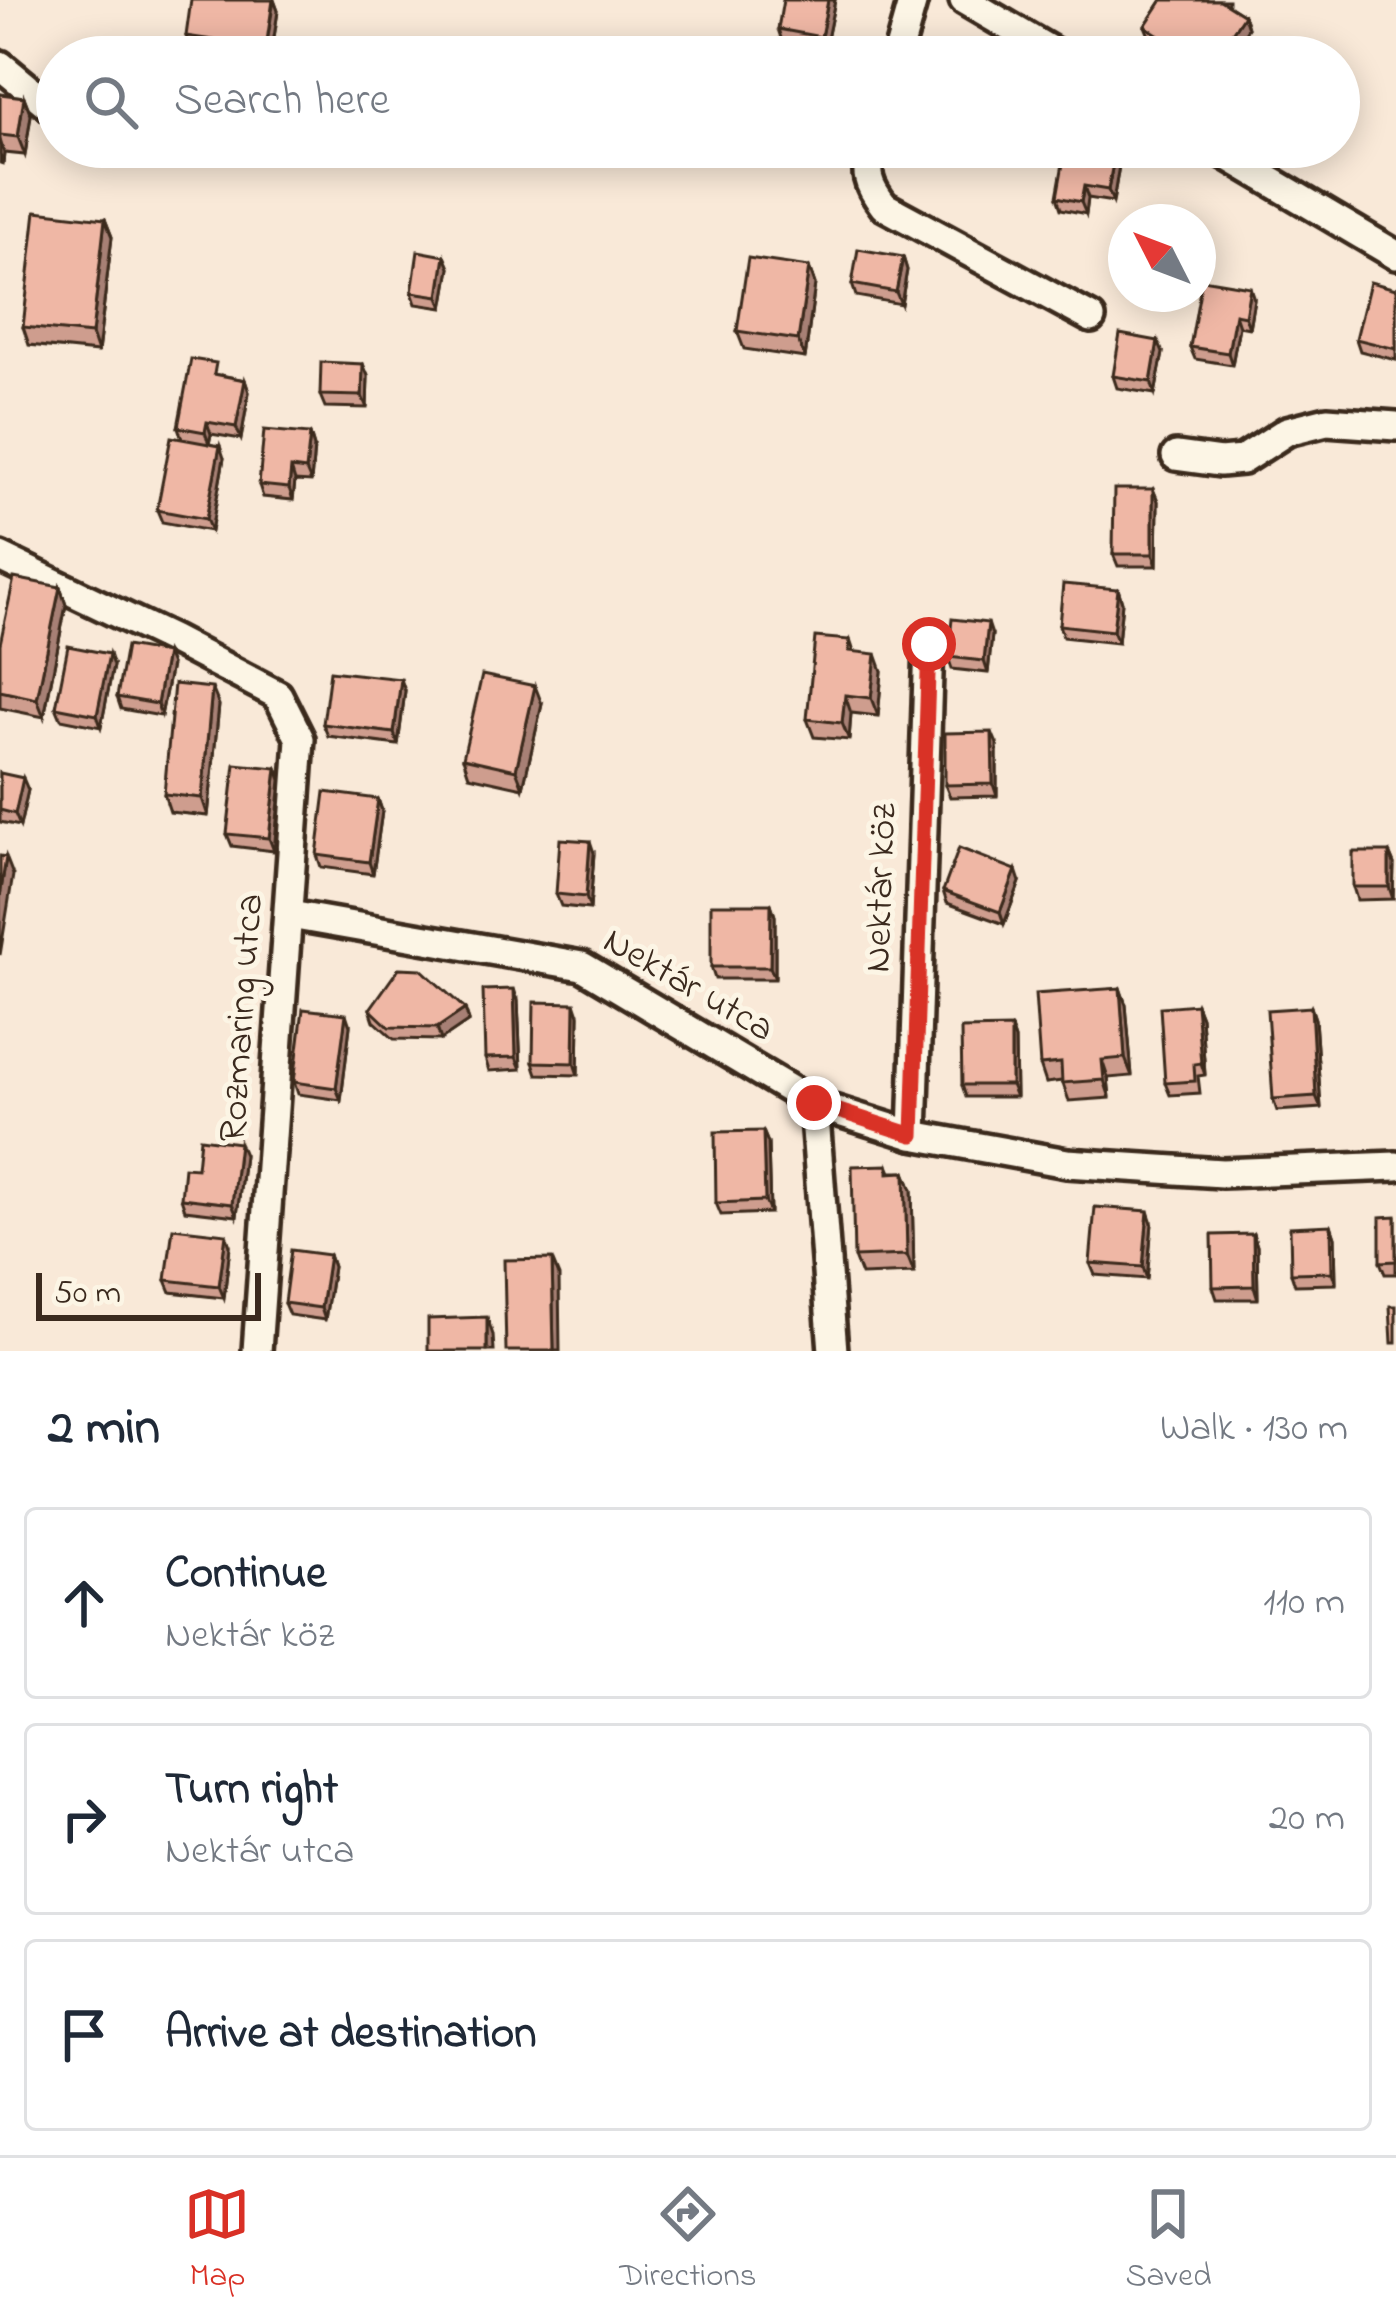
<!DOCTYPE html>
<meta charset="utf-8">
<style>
:root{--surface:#fff;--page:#f2f2f3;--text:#1f2937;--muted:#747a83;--line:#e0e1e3;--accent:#d93025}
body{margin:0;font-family:"Indie Flower",sans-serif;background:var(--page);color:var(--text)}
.compass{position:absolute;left:1108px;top:204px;width:108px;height:108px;border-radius:50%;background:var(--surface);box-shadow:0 6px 30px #0003;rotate:312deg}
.scale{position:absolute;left:36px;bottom:30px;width:225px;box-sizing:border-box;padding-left:12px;border:6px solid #3b2a1e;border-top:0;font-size:33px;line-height:42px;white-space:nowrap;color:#3b2a1e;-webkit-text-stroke:9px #fcf5e5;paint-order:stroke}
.stop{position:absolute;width:36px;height:36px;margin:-27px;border:9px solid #d93025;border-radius:50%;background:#fff}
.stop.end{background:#d93025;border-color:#fff;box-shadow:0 3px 12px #0008}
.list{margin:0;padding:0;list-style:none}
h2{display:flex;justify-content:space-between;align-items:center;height:156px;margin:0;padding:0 48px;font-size:51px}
h2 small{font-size:39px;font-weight:400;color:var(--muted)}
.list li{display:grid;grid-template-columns:78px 1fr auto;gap:36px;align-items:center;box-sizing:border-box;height:192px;margin:0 24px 24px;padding:0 24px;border:3px solid var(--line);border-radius:12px}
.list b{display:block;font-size:45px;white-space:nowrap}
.list p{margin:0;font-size:39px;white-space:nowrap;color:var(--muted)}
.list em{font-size:39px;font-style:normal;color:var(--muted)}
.icon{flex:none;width:66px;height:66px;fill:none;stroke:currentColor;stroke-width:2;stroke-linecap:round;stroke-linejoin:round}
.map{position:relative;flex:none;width:1396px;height:1351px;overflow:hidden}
.search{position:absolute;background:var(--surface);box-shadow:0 6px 30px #0003;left:36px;right:36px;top:36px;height:132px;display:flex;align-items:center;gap:30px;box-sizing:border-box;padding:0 42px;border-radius:66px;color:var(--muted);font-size:45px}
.sheet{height:804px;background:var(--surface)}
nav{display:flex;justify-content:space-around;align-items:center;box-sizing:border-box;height:168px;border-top:3px solid var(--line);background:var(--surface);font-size:33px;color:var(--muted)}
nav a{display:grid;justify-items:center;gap:6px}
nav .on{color:var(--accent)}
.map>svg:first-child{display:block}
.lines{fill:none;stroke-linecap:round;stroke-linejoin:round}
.minor-casing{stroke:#3b2a1e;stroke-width:36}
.minor{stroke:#fcf5e5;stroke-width:27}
.wall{fill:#ce9d8e;stroke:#3b2a1e;stroke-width:3}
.shaded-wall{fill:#a78074;stroke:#3b2a1e;stroke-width:3}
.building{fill:#efb7a5;stroke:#3b2a1e;stroke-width:3}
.route{stroke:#d93025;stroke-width:15}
.labels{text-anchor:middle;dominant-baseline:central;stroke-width:10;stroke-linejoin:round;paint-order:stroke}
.street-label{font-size:39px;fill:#3b2a1e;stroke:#fcf5e5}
</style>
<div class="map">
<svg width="1396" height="1351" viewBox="0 0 1396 1351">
<rect width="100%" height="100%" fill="#f9e9d8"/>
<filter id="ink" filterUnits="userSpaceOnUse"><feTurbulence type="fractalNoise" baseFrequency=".00833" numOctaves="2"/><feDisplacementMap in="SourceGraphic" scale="24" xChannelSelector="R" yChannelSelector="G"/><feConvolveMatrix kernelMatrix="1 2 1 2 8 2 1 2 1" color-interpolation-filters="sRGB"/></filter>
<g filter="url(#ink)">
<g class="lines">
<!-- minor casing -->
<g class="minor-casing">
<g id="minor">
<path d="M964 0 1061 57"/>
<path d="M897 57 913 0"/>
<path d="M0 65 57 112"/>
<path d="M872 147C864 173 867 184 884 206L1091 318"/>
<path d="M1213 147 1396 255"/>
<path d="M1176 456 1220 462 1242 460 1287 431 1327 421 1396 426"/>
<path d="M0 557 173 640 278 695 300 739 257 1351"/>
<path d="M290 915 582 966 814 1104 913 1135 1067 1163 1222 1173 1396 1166"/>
<path d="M814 1104 833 1351"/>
<path d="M913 1135 929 644"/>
</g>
</g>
<!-- minor -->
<use href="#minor" class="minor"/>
</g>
<!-- wall -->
<g class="wall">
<path d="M274 0 278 11 271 57H250L190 48 186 36Z"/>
<path d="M835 0 825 49 782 41 778 29Z"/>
<path d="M1162 0H1228V5L1244 15 1248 28 1229 57H1179L1150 38 1145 26Z"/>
<path d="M0 94 24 97 31 115 25 155 4 153 3 164 0 163Z"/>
<path d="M511 147H571L568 164 529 158 527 152 512 150Z"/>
<path d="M989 147H1021L1019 154Z"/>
<path d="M1122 147 1113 202 1088 198 1086 214 1061 209 1057 197Z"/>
<path d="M105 219 112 237 98 352 29 345 23 327Z"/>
<path d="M445 256 450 268 443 308 416 304 412 292Z"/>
<path d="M903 257 907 270 901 304 856 296 852 284Z"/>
<path d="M809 267 815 284 805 358 744 349 737 331Z"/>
<path d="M1396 289V360L1360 351 1356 339Z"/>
<path d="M1254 299 1249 328 1239 326 1232 365 1195 359 1190 347Z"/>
<path d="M1163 353 1155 394 1117 388 1113 376Z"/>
<path d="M363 364 368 376 367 408 325 407 320 395Z"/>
<path d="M221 375 245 380 249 392 241 439 211 434 209 444 224 458 211 531 162 522 157 510 182 439 178 427Z"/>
<path d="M310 434 314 447 311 482 295 481 293 500 263 497 259 485Z"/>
<path d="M1153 489 1158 501 1157 566H1118L1113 554Z"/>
<path d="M60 587 66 605 44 717 0 708V644Z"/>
<path d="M1118 589 1122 602 1118 643 1063 637 1059 625Z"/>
<path d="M992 635 988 673 952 669 948 657Z"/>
<path d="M850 640 854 652 882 671 878 716 851 713 849 740 814 737 807 719Z"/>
<path d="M166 653 171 665 161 716 121 709 117 697Z"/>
<path d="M113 666 101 727 61 719 56 707Z"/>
<path d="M405 691 398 745 328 736 323 724Z"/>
<path d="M542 704 523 788 469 776 463 758Z"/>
<path d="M219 705 208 816 170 812 164 794Z"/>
<path d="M997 744V796L950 797 945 785Z"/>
<path d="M277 768 281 780 274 851 232 846 227 834Z"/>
<path d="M0 773 28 790 20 826 0 822Z"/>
<path d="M378 799 382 811 373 874 321 867 317 855Z"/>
<path d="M1389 852 1394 864 1393 899 1357 900 1353 887Z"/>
<path d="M594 853 590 909 561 906 556 894Z"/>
<path d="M1020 882 1004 924 947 903 943 891Z"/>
<path d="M771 904 775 916V979H715L711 967Z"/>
<path d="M1120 988 1126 1005 1132 1076 1108 1078 1110 1098 1069 1101 1062 1081 1046 1083 1040 1065Z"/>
<path d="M518 1001 521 1069 489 1071 485 1058Z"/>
<path d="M1196 1004 1201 1017 1205 1075 1198 1076 1200 1093 1170 1095 1165 1083Z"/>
<path d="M1311 1007 1315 1019 1321 1108 1277 1111 1273 1099Z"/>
<path d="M370 1009H465L469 1021 441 1040 394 1039 374 1021Z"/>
<path d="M579 1015 578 1075 537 1074 533 1062Z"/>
<path d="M350 1026 341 1100 298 1094 294 1082Z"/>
<path d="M1011 1028 1015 1040 1016 1097H966L962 1085Z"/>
<path d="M763 1131 768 1143 770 1213 721 1215 716 1203Z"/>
<path d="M244 1155 237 1216 185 1210 181 1198 197 1168Z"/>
<path d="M888 1165 891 1172H905L912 1190 914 1273 861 1275 854 1257Z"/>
<path d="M1396 1216V1274H1385L1380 1262Z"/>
<path d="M1152 1223 1147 1279 1095 1275 1090 1263Z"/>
<path d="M1331 1225 1335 1237 1336 1284 1295 1285 1291 1273Z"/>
<path d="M1253 1234 1257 1246 1258 1299H1217L1213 1287Z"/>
<path d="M230 1246 224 1298 171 1292 166 1280Z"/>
<path d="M329 1255 333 1267 325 1320 289 1315 284 1303Z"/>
</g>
<!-- shaded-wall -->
<g class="shaded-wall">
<path d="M274 0 278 11 271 57H269L266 48Z"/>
<path d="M828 0H835L825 49 821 37Z"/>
<path d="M1244 15 1248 28 1229 57H1216Z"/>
<path d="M1190 44 1195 56 1194 57H1187L1185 52Z"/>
<path d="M24 97 31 115 25 155 18 137Z"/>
<path d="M0 140 4 153 3 164 0 155Z"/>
<path d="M564 147H571L568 164 564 152Z"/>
<path d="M1116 147H1122L1113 202 1108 190Z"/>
<path d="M1084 186 1088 198 1086 214 1081 202Z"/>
<path d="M105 219 112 237 98 352 92 334Z"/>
<path d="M445 256 450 268 443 308 439 296Z"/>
<path d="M903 257 907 270 901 304 896 292Z"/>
<path d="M809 267 815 284 805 358 798 340Z"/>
<path d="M1250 287 1254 299 1249 328 1245 316Z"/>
<path d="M1235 314 1239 326 1232 365 1228 353Z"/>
<path d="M1158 341 1163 353 1155 394 1151 382Z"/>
<path d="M363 364 368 376 367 408 362 396Z"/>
<path d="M245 380 249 392 241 439 236 427Z"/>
<path d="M207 422 211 434 209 444 205 432Z"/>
<path d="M310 434 314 447 311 482 306 470Z"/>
<path d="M220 446 224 458 211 531 206 519Z"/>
<path d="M291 468 295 481 293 500 289 488Z"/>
<path d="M1153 489 1158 501 1157 566 1153 554Z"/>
<path d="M60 587 66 605 44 717 37 699Z"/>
<path d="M1118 589 1122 602 1118 643 1113 631Z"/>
<path d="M988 623 992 635 988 673 984 661Z"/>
<path d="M166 653 171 665 161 716 157 704Z"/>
<path d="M109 654 113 666 101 727 97 715Z"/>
<path d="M876 654 882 671 878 716 871 698Z"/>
<path d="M401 679 405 691 398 745 394 733Z"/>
<path d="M535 686 542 704 523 788 516 770Z"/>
<path d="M212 688 219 705 208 816 202 798Z"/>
<path d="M845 695 851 713 849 740 842 723Z"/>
<path d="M992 732 997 744V796L993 784Z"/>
<path d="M277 768 281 780 274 851 269 838Z"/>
<path d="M23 778 28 790 20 826 15 814Z"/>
<path d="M378 799 382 811 373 874 369 862Z"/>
<path d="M590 841 594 853 590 909 586 897Z"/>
<path d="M1389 852 1394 864 1393 899 1389 887Z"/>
<path d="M6 857 13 875 0 955V897Z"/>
<path d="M1016 870 1020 882 1004 924 1000 912Z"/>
<path d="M771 904 775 916V979L770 967Z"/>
<path d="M1120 988 1126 1005 1132 1076 1125 1058Z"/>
<path d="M514 989 518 1001 521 1069 516 1057Z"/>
<path d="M575 1003 579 1015 578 1075 574 1063Z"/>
<path d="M1196 1004 1201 1017 1205 1075 1201 1063Z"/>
<path d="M1311 1007 1315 1019 1321 1108 1316 1096Z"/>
<path d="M465 1009 469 1021 441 1040 437 1028Z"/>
<path d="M346 1014 350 1026 341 1100 336 1088Z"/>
<path d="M1011 1028 1015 1040 1016 1097 1011 1085Z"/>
<path d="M1102 1060 1108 1078 1110 1098 1104 1080Z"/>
<path d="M763 1131 768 1143 770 1213 765 1201Z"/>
<path d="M239 1143 244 1155 237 1216 232 1204Z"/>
<path d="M905 1172 912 1190 914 1273 907 1255Z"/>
<path d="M1148 1211 1152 1223 1147 1279 1143 1267Z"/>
<path d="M1331 1225 1335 1237 1336 1284 1332 1272Z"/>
<path d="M226 1234 230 1246 224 1298 219 1286Z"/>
<path d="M1253 1234 1257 1246 1258 1299 1254 1286Z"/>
<path d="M329 1255 333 1267 325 1320 321 1308Z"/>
<path d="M552 1259 559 1276 560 1351H554Z"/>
<path d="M487 1317 493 1335 494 1351H487Z"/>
</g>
<!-- building -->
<g class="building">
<path d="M191 0H273L266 48 186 36Z"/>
<path d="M783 0H828L821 37 778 29Z"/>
<path d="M1162 0H1220L1244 15 1216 57H1210L1190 44 1185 52 1145 26Z"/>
<path d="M0 94 24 97 18 137 0 135Z"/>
<path d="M534 147H564V152Z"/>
<path d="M1066 147H1116L1108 190 1084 186 1081 202 1057 197Z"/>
<path d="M36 211 105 219 92 334 23 327Z"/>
<path d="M858 249 903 257 896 292 852 284Z"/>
<path d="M418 251 445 256 439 296 412 292Z"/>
<path d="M748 258 809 267 798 340 737 331Z"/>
<path d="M1202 279 1250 287 1245 316 1235 314 1228 353 1190 347Z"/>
<path d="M1370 282 1396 289V349L1356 339Z"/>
<path d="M1120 334 1158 341 1151 382 1113 376Z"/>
<path d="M191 359 216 363 214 374 245 380 236 427 207 422 205 432 178 427Z"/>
<path d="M321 362 363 364 362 396 320 395Z"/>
<path d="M264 430 310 434 306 470 291 468 289 488 259 485Z"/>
<path d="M171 437 220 446 206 519 157 510Z"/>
<path d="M1114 489H1153V554H1113Z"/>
<path d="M14 578 60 587 37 699 0 691V644Z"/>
<path d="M1063 584 1118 589 1113 631 1059 625Z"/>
<path d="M952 619 988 623 984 661 948 657Z"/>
<path d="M815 637 850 640 849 651 876 654 871 698 845 695 842 723 807 719Z"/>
<path d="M68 646 109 654 97 715 56 707Z"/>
<path d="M126 646 166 653 157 704 117 697Z"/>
<path d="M330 671 401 679 394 733 323 724Z"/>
<path d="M482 675 535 686 516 770 463 758Z"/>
<path d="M174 684 212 688 202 798 164 794Z"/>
<path d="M992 732 993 784 945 785V733Z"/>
<path d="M235 764 277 768 269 838 227 834Z"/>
<path d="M0 773 23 778 15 814 0 810Z"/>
<path d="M325 792 378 799 369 862 317 855Z"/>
<path d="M560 839 590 841 586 897 556 894Z"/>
<path d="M959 848 1016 870 1000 912 943 891Z"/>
<rect x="1353" y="852" width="36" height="35"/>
<path d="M0 856 6 857 0 897Z"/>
<path d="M711 904H771L770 967H711Z"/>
<path d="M399 968 421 969 465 1009 437 1028 389 1027 370 1009Z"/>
<path d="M1120 988 1125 1058 1102 1060 1104 1080 1062 1083 1061 1063 1040 1065 1035 994Z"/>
<path d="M514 989 516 1057 485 1058 483 990Z"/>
<path d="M534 1002 575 1003 574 1063 533 1062Z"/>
<path d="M1196 1004 1201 1063 1194 1064 1195 1081 1165 1083 1160 1007Z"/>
<path d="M1311 1007 1316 1096 1273 1099 1267 1010Z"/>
<path d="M303 1009 346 1014 336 1088 294 1082Z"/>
<path d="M1011 1028V1085H962L961 1029Z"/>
<path d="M763 1131 765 1201 716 1203 715 1132Z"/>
<path d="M200 1138 239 1143 232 1204 181 1198 184 1167 197 1168Z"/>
<path d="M888 1165V1173L905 1172 907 1255 854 1257 852 1166Z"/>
<path d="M1095 1207 1148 1211 1143 1267 1090 1263Z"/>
<path d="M1396 1216V1261L1380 1262V1217Z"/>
<path d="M1331 1225 1332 1272 1291 1273 1290 1227Z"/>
<path d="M173 1228 226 1234 219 1286 166 1280Z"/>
<path d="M1253 1234 1254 1286 1213 1287 1212 1235Z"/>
<path d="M291 1250 329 1255 321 1308 284 1303Z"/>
<path d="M552 1259 554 1351H506L504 1260Z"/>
<path d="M1390 1306H1396V1343H1392Z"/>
<path d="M487 1317V1351H428V1319Z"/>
</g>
</g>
<g class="lines" filter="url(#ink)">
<!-- route -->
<path class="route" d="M814 1103 913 1135 929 644"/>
</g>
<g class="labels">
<!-- street labels -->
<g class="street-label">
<text transform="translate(882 888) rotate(-88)">Nektár köz</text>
<text transform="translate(688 986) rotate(30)">Nektár utca</text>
<text transform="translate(243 1018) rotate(-86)">Rozmaring utca</text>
</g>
</g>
</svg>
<svg class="compass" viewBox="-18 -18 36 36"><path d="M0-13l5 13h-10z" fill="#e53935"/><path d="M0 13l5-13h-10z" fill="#747a83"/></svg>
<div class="scale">50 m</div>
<div class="stop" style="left:929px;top:644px"></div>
<div class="stop end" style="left:814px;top:1103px"></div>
<div class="search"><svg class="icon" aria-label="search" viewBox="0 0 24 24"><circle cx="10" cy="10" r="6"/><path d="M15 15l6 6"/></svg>Search here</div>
</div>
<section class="sheet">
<h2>2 min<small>Walk · 130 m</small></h2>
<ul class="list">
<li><svg class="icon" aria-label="ahead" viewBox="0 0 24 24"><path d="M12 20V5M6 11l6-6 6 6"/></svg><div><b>Continue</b><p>Nektár köz</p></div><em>110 m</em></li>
<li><svg class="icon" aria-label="right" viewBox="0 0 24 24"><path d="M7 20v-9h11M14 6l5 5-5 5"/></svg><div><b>Turn right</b><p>Nektár utca</p></div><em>20 m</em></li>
<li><svg class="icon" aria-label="arrive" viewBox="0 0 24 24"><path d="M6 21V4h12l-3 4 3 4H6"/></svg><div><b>Arrive at destination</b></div></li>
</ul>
</section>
<nav>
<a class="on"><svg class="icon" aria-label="map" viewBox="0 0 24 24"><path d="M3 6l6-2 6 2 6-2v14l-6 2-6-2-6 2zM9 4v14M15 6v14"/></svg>Map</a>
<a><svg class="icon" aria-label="directions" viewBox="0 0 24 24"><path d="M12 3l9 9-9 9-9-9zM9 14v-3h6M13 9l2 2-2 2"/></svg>Directions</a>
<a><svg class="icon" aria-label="saved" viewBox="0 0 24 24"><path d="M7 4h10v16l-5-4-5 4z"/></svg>Saved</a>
</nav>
